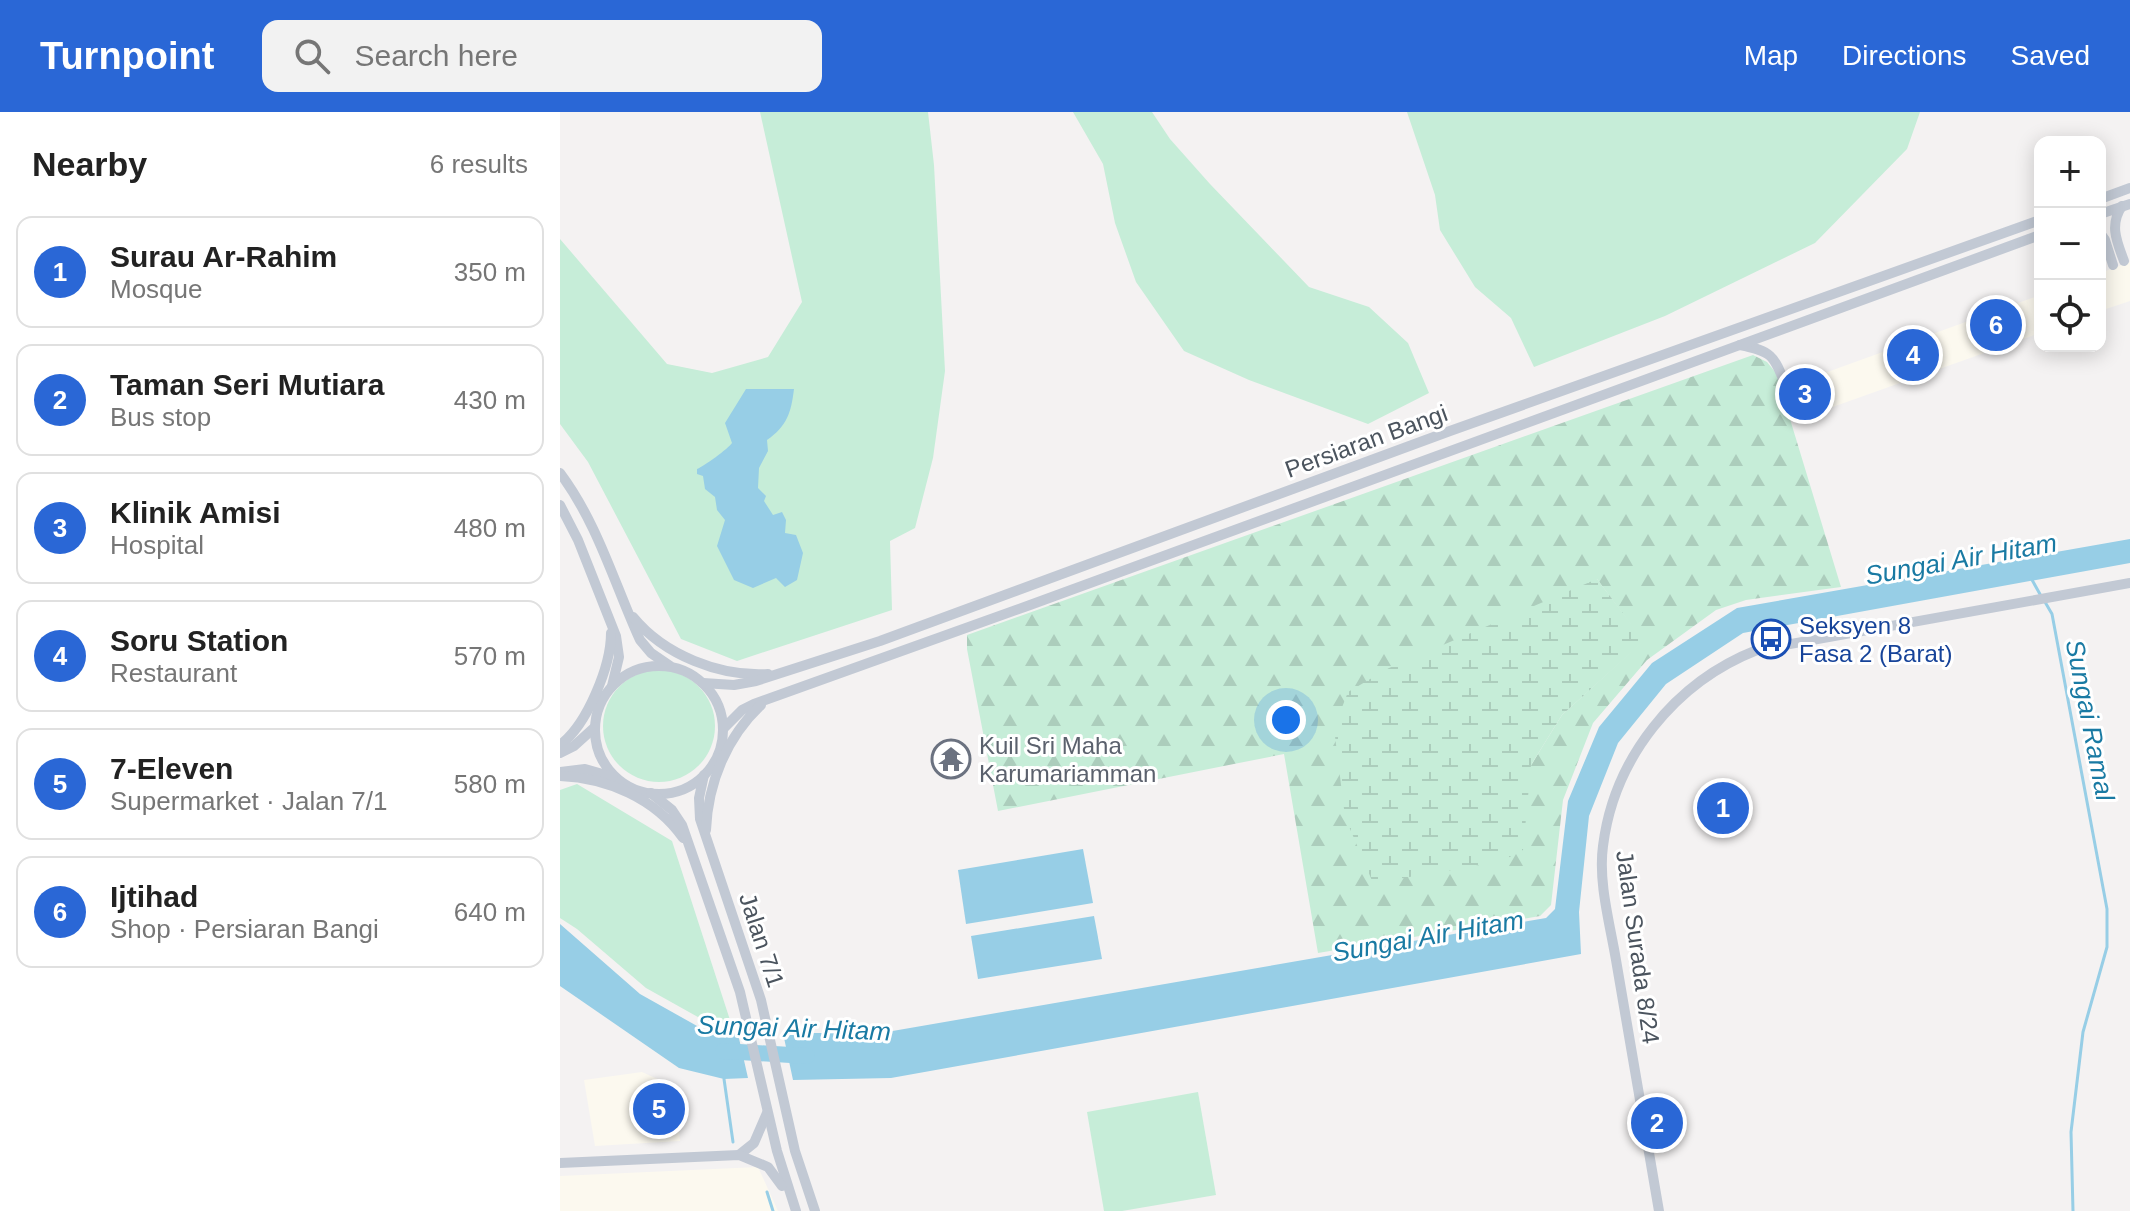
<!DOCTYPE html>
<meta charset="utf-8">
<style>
:root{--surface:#fff;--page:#f2f2f2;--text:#222;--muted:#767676;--line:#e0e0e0;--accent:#2a67d6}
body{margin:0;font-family:Helvetica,sans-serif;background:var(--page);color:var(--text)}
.controls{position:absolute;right:24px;top:24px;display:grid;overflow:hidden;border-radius:16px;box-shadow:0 4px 20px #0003}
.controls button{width:72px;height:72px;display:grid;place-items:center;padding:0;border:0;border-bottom:2px solid var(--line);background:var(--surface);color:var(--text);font:40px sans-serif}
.you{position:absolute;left:726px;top:608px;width:28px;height:28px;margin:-20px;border:6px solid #fff;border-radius:50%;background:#1a73e8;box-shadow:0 0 0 12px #1a73e833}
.badge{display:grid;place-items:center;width:52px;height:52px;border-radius:50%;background:var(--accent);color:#fff;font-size:26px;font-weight:700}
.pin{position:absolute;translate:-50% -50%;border:4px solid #fff;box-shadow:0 2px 8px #0006}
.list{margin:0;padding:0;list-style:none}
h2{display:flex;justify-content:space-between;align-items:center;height:104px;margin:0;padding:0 32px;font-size:34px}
h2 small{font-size:26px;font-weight:400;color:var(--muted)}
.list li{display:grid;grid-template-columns:52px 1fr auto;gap:24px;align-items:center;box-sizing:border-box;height:112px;margin:0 16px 16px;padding:0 16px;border:2px solid var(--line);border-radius:16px}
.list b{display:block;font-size:30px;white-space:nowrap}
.list p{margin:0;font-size:26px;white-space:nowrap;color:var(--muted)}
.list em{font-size:26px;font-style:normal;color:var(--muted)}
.icon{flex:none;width:44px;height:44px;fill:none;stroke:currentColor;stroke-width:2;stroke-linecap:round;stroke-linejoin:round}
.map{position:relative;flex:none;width:1570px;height:1099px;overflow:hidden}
header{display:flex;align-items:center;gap:48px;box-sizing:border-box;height:112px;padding:0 40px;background:var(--accent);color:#fff}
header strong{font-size:38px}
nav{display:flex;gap:44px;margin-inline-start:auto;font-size:28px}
.search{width:560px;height:72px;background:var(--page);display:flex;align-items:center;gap:20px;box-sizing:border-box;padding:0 28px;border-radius:16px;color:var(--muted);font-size:30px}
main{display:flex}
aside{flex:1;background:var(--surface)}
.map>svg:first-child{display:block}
.commercial{fill:#fcf9ef}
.grass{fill:#c6edd8}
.forest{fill:url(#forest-firs);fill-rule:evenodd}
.wetland{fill:url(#wetland-marsh)}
.water{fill:#97cee6}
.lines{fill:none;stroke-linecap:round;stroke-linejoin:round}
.stream{stroke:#97cee6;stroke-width:3}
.river{stroke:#97cee6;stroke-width:16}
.secondary{stroke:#c2c9d4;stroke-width:10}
.labels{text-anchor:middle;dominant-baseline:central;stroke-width:6;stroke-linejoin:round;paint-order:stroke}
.street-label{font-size:24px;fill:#4b545e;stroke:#fff}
.transit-label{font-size:24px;fill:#164399;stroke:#fff;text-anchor:start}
.worship-label{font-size:24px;fill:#5b616d;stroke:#fff;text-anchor:start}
.water-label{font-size:26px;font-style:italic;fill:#197aa3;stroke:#fff}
</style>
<header>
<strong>Turnpoint</strong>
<div class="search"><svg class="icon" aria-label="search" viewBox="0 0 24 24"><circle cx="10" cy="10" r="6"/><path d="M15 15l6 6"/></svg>Search here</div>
<nav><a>Map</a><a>Directions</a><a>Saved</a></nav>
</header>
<main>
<aside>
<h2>Nearby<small>6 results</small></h2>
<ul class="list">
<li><span class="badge">1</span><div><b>Surau Ar-Rahim</b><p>Mosque</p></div><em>350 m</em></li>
<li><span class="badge">2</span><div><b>Taman Seri Mutiara</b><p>Bus stop</p></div><em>430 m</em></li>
<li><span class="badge">3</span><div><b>Klinik Amisi</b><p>Hospital</p></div><em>480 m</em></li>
<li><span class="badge">4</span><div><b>Soru Station</b><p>Restaurant</p></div><em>570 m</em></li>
<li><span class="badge">5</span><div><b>7-Eleven</b><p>Supermarket · Jalan 7/1</p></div><em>580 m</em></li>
<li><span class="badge">6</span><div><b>Ijtihad</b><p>Shop · Persiaran Bangi</p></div><em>640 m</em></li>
</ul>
</aside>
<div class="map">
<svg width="1570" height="1099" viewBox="0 0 1570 1099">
<defs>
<pattern id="forest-firs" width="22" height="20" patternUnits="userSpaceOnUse" patternTransform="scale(2)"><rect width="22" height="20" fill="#c6edd8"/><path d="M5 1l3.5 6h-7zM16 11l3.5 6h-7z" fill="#accdbc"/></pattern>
<pattern id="wetland-marsh" width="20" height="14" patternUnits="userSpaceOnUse" patternTransform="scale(2)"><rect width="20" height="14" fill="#c6edd8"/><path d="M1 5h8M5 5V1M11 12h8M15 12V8" fill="none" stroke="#accdbc"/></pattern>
</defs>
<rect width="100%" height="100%" fill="#f4f2f2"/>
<!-- commercial -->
<g class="commercial">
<path d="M1570 150V189L1540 199V161Z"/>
<path d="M1480 183V221L1239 307 1226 275Z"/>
<path d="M82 960 115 975 120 1029 35 1034 24 968Z"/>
<path d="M198 1055 218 1099H0V1064Z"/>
</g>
<!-- grass -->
<g class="grass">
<path d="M200 0H368L374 53 385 259 373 346 355 416 330 429 332 498 177 549 121 527 28 350 0 312V127L107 252 152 261 208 245 242 190Z"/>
<path d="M513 0H592L610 27 650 72 749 175 809 195 848 231 869 281 808 312 689 268 624 239 576 170 555 111 543 52Z"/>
<path d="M847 0H1360L1347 37 1255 131 1105 204 974 255 951 206 915 175 880 118 875 83Z"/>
<circle cx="99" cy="614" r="56"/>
<path d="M17 672 112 729 170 908 154 914 86 876 17 817 0 806V678Z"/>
<path d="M638 980 656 1083 562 1099H544L527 1000Z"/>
</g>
<!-- forest -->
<path class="forest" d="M1193 243 1207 250 1216 261 1281 475 1186 488 1156 498 1087 548 1033 611 1003 688 991 793 980 804 758 841 724 642 438 699 407 537V523ZM1037 467 1083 529 1002 603 971 653Z"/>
<!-- wetland -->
<path class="wetland" d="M1037 467 1084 529 1002 603 971 653 963 738 940 750 813 771 785 705 774 616 788 580 829 556Z"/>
<!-- water -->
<g class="water">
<path d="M186 277H234C231 301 227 314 207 328L208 339 199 356 198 376 206 384 204 389 213 403 222 400 226 408 225 421 236 423 243 441 237 468 225 475 216 466 193 476 174 468 157 434 165 408 157 398 155 385 145 377 143 364 137 362V357C143 355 169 336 172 331L165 311Z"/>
<path d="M1570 427V451L1183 521 1106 572 1058 631 1029 704 1019 800 1021 842 331 966 233 968 223 921H321L986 806 995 797 1008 689 1039 615 1092 551 1177 496Z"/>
<path d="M523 737 533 791 406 812 398 758Z"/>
<path d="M534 804 542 847 418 867 411 824Z"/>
<path d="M0 812 80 882 146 919 178 922 188 966 164 967 119 956 0 874Z"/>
</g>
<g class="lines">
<!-- stream -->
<g class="stream">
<path d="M1471 466 1481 484"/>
<path d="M1485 490 1492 502 1547 797V835L1523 920 1511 1020 1513 1099"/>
<path d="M164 967 173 1030"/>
<path d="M207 1080 213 1099"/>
</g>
<!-- river -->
<path class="river" d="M163 939 247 944"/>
<!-- secondary -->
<g class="secondary">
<path d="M1540 87 1570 76"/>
<path d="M1562 94C1549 113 1557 130 1564 149"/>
<path d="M1540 102 1570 92"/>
<path d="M1540 121 1545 128 1553 153"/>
<path d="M1180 233C1211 239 1214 243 1225 272"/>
<path d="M0 361C38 412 54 471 80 528L91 541 110 554"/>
<path d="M0 393 18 428 56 524 59 545 52 574"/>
<path d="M73 505C104 543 160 565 208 562"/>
<circle cx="99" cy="618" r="64"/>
<path d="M143 571 174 573 196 569 320 529 890 319 1480 108"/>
<path d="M163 617 182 598 194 592 470 493 1480 123"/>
<path d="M0 633C27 613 51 554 51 521"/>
<path d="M0 641 14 634 35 615"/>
<path d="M0 660 25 657 53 665"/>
<path d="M144 663 139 686 140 707 201 888 235 1039 255 1099"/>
<path d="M0 664C47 666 95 686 123 726"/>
<path d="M91 681 112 698 122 713 180 880 217 1039 236 1099"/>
<path d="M146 718C148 670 167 625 201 593"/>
<path d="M179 1043 194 1031 207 1001"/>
<path d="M0 1051 179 1043 208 1055 222 1074"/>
<path d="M1099 1099C1085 1015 1070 932 1056 848 1050 812 1038 770 1043 734 1054 646 1115 570 1197 538L1570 471"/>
</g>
</g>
<!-- icons -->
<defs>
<g id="bus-ring" transform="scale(2)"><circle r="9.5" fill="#fff" stroke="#1a4fb4" stroke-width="1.5"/><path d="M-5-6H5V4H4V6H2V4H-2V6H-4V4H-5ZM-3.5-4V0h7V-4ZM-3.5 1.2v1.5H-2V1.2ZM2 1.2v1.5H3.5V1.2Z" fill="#1a4fb4"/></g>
<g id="temple-ring" transform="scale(2)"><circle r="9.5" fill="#fff" stroke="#6b7280" stroke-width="1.5"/><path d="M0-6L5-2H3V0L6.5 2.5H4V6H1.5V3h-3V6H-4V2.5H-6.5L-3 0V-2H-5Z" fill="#6b7280"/></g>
</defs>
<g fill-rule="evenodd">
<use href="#bus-ring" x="1211" y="527"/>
<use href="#temple-ring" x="391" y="647"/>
</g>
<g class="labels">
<!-- street labels -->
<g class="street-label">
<text transform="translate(806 329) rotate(-20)">Persiaran Bangi</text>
<text transform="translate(202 828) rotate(72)">Jalan 7/1</text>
<text transform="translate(1078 835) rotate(82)">Jalan Surada 8/24</text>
</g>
<!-- transit labels -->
<g class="transit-label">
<text x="1239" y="513">Seksyen 8<tspan x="1239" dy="28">Fasa 2 (Barat)</tspan></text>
</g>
<!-- worship labels -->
<g class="worship-label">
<text x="419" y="633">Kuil Sri Maha<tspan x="419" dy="28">Karumariamman</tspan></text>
</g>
<!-- water labels -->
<g class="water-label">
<text transform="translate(1401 447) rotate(-10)">Sungai Air Hitam</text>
<text transform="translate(1530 608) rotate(79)">Sungai Ramal</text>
<text transform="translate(868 824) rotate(-10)">Sungai Air Hitam</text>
<text transform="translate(234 916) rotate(2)">Sungai Air Hitam</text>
</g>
</g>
</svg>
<div class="controls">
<button>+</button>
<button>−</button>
<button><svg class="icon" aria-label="locate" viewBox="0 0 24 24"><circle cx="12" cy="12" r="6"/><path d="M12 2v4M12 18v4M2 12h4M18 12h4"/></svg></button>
</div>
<div class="you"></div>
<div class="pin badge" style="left:1163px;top:696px">1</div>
<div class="pin badge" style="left:1097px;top:1011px">2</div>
<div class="pin badge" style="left:1245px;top:282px">3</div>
<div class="pin badge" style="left:1353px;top:243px">4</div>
<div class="pin badge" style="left:99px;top:997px">5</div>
<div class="pin badge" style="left:1436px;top:213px">6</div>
</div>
</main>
